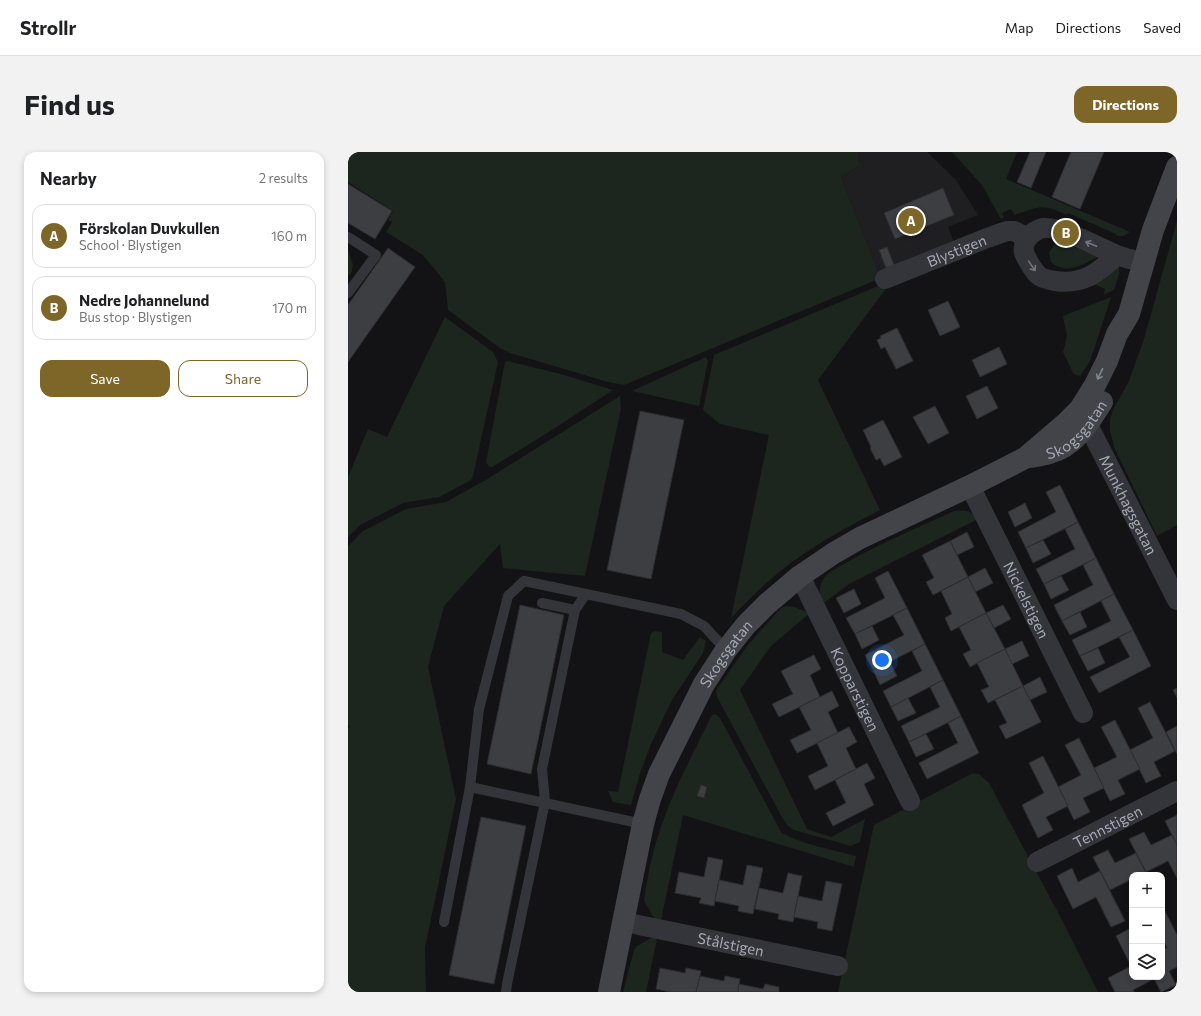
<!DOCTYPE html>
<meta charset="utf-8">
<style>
:root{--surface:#fff;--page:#f2f2f2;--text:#202124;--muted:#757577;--line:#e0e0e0;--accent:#7e6629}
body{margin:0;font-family:Commissioner,sans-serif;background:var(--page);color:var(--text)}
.controls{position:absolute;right:12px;bottom:12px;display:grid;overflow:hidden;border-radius:8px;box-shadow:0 2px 6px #0003}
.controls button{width:36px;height:36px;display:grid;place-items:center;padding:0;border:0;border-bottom:1px solid var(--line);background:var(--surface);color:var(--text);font:20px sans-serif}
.you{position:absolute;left:534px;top:508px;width:14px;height:14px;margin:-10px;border:3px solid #fff;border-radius:50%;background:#1a73e8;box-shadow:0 0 0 6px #1a73e833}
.badge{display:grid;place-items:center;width:26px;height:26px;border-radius:50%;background:var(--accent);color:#fff;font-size:13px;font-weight:700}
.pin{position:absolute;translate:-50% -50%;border:2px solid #fff;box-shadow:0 1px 4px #0006}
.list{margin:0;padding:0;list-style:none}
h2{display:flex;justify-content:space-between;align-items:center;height:52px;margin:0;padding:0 16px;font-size:17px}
h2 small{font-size:13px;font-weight:400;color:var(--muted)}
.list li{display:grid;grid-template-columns:26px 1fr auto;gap:12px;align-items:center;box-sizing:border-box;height:64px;margin:0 8px 8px;padding:0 8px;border:1px solid var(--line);border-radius:12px}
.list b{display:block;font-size:15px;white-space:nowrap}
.list p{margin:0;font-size:13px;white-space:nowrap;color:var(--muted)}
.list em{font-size:13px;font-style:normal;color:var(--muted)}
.actions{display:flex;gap:8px;padding:12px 16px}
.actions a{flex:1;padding:9px 0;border:1px solid var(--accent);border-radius:12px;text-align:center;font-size:14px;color:var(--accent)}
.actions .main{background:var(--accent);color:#fff}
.icon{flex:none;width:22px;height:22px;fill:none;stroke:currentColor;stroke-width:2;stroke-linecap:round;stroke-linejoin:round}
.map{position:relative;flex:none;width:829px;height:840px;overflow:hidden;border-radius:12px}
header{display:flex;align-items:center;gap:24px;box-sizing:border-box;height:56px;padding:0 20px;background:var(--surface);border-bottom:1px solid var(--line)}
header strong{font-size:19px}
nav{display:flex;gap:22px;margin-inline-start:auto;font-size:14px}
.intro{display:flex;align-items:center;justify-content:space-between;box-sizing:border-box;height:96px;padding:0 24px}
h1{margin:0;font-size:28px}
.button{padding:10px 18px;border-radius:12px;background:var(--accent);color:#fff;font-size:14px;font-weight:700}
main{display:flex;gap:24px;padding:0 24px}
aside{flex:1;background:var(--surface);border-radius:12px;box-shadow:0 2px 6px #0003}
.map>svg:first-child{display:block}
.built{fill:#1f1f22}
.green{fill:#1d251f}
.building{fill:#3d3e42;stroke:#2d2d31}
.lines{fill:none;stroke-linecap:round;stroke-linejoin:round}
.lane{stroke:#34353a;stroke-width:10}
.street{stroke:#34353a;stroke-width:20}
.secondary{stroke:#42444a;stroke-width:22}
.oneway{stroke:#72757e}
.oneway2{stroke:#828690}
.labels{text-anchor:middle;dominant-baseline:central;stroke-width:3;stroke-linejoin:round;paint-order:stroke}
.street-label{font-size:15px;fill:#a5a9b5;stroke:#0e0e10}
</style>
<header>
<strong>Strollr</strong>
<nav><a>Map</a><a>Directions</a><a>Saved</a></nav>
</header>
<div class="intro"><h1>Find us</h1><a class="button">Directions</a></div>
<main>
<aside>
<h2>Nearby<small>2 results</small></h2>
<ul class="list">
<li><span class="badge">A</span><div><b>Förskolan Duvkullen</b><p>School · Blystigen</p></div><em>160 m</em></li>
<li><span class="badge">B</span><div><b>Nedre Johannelund</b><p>Bus stop · Blystigen</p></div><em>170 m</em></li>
</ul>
<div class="actions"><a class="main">Save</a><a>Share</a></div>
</aside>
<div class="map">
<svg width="829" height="840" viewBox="0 0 829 840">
<rect width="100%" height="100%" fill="#131315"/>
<!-- built -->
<path class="built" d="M510 0H579L608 28 630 63 600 75 607 93 533 126 493 25 511 14Z"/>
<!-- green -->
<g class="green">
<path d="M0 0H510L511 14 493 25 533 126 276 233 260 230 162 201 152 196 100 158 97 130 75 103 38 80 44 70 40 68 45 59 0 30Z"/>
<path d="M604 0H669L658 27 782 80C777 83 774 86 768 83V82L720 61 719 63C695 52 691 54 667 63L663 57 654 61 656 66 653 67 634 33Z"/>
<path d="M829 69V373L809 384 766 295 762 279V267L765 258 781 229 796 187Z"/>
<path d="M715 90 750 105C735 112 719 124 703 110L701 101 706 93Z"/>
<path d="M0 98 5 113 3 123 0 122Z"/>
<path d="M771 114V122L766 138 756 142 757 137 746 132Z"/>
<path d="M535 132 537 138 470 228 532 358C499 375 464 394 435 417 416 432 399 449 383 466L421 283 372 272 355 258 366 203Z"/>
<path d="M763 145 742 209 732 224 728 223 725 221 715 200 719 184 715 164Z"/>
<path d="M97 165 145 200 150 210 125 324 123 328 91 345 55 351 12 373 0 385V325L20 277 39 285Z"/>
<path d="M358 205 360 209 351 254 284 239Z"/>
<path d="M159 209 213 222 265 238 201 280 144 315H141L138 310 157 210Z"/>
<path d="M272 244 273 257 237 424 155 416 152 392 96 454 80 515 108 647 77 796 78 840H0V576L2 575 0 572V394L15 379 58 357 98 350 136 329Z"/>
<path d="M606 359C616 358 623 358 630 367L501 432 473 453C470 446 471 432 476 426 482 419 493 414 501 409 535 390 571 375 606 359Z"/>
<path d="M439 454 446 455 462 461 423 494 392 538 459 677 483 685 517 667 512 690 503 694 446 678 440 674 435 667 369 545 368 539 371 534 399 494 433 456Z"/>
<path d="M307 479 314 480V500L335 508 352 485 358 489 355 501 324 548 303 592 292 621 283 653 265 650 260 639 270 640 303 481Z"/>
<path d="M367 562 372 566 433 680C452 692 486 698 508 704L506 715 335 663 313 769 307 767 296 749C297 739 299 729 301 719 312 663 339 613 364 563Z"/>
<path d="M625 621 631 622 641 631 714 768 750 840H490L526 673Z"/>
<path d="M310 782 298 840H275L286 798 289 794Z"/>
</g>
<!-- building -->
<g class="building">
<path d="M682 0H698L683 36 669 30Z"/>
<path d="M723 0H756L732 57 704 45Z"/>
<path d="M0 32 44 59 27 87 0 71Z"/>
<path d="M595 36 606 63 547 87 536 61Z"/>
<path d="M539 95 546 113 538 116 531 98Z"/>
<path d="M40 96 67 115 0 210V153Z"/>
<path d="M600 149 612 175 592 184 580 158Z"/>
<path d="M549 176 565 209 548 217 537 195 533 197 529 188 533 186 532 184Z"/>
<path d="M651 195 659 212 632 225 624 208Z"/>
<path d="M639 234 650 256 629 267 618 244Z"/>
<path d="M587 254 601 281 580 292 565 265Z"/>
<path d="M292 259 336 268 303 427 259 418Z"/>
<path d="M535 268 554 305 536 314 532 306 528 308 522 296 523 295 515 278Z"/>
<path d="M712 333 730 370 678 396 670 380 708 360 698 340Z"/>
<path d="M677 351 684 366 667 375 660 360Z"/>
<path d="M730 370 748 406 696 432 688 417 727 397 717 377Z"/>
<path d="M619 380 626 395 609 403 602 389Z"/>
<path d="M695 388 703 402 685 411 678 396Z"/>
<path d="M602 389 620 425 585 443 578 430 586 426 574 403Z"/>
<path d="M748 406 766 442 714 469 706 453 745 433 735 413Z"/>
<path d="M637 416 645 431 627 440 620 425Z"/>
<path d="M540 419 559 456 507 482 498 466 537 446 527 426Z"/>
<path d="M713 424 721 438 703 447 696 432Z"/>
<path d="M620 425 638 461 603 479 597 466 604 462 593 439Z"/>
<path d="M506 437 513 452 496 461 488 446Z"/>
<path d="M766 442 785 478 732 504 724 488 763 469 753 449Z"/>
<path d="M172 453 216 463 183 622 139 612Z"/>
<path d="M655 453 663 467 646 476 638 461Z"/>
<path d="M559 456 577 492 525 518 517 503 556 483 545 463Z"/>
<path d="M732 460 739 475 722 483 714 469Z"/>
<path d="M638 461 657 497 622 515 615 502 623 498 611 475Z"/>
<path d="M524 474 531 488 514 497 507 482Z"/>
<path d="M785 478 803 514 751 541 742 525 782 505 771 485Z"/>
<path d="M674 489 681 504 664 512 657 497Z"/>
<path d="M577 492 595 528 543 555 535 539 574 519 564 499Z"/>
<path d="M750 496 757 511 740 519 732 504Z"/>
<path d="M657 497 675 534 640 551 633 538 641 535 629 511Z"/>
<path d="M466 503 473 517 462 523 472 545 431 565 424 552 445 542 433 519Z"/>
<path d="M542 510 549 524 532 533 525 518Z"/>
<path d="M692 525 699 540 682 548 675 534Z"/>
<path d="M595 528 613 564 561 590 553 574 592 555 582 535Z"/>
<path d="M675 534 693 570 658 587 651 574 659 571 647 548Z"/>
<path d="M829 536V546L825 538Z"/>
<path d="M484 539 491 554 480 560 490 581 449 601 442 588 463 578 451 555Z"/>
<path d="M560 546 568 561 550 569 543 555Z"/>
<path d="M802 550 827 599 806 610 813 624 798 631 782 598 805 586 790 556Z"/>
<path d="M613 564 631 601 579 627 571 611 610 591 600 571Z"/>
<path d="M767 568 792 617 770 628 777 642 762 649 746 616 769 605 753 575Z"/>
<path d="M829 574V602L818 580Z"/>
<path d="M501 575 509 590 498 596 508 617 467 638 460 624 480 614 469 591Z"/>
<path d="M578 582 586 597 568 605 561 590Z"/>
<path d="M731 586 756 636 735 646 742 660 726 668 710 635 733 623 717 593Z"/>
<path d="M695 604 720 654 698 665 705 678 690 686 674 653 696 641 681 611Z"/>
<path d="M519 611 527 626 516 632 526 653 485 674 478 661 498 651 487 628Z"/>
<path d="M353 633 359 635 356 646 349 644Z"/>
<path d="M829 663V693L817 669Z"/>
<path d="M133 665 178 674 146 832 101 823Z"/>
<path d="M796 680 803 693 824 683 829 693V726L820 709 798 720 781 687Z"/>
<path d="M760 698 767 711 788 701 799 723H784V727L762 738 745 705Z"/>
<path d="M360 705 375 708 366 754 351 751 353 746 327 741 331 720 356 725Z"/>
<path d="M399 713 415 716 405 762 390 759 391 754 367 749 371 728 395 733Z"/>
<path d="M724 716 730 730 752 719 777 769 763 775 748 745 725 757 709 724Z"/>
<path d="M440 721 454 724 445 770 430 767 431 762 407 757 411 736 435 741Z"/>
<path d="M478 729 494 732 484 779 469 776 470 770 446 765 450 744 474 749Z"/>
<path d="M817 759 829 783V815L821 819 828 833 813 840 805 825H814V798L819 796 814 786V760Z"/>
<path d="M781 777 784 783V825H805L806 827 785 838 786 840H767L760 826 783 814 768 784Z"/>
<path d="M312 816 337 821 338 816 353 819 348 840H322L308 837Z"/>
<path d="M352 824 376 829 377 824 392 827 390 840H348Z"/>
<path d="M391 832 415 837 417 832 431 835V840H390Z"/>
</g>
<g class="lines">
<!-- lane -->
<g class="lane">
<path d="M0 85 28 103 0 141"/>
<path d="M194 451 227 458"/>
<path d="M122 635 295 672"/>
<path d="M96 770 122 635 131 557 160 444 176 429 333 462 356 474 378 498"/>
<path d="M158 840 159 832 197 650 194 617 227 458 238 442"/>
</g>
<!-- street -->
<g class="street">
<path d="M769 103C750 121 735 133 707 129 702 128 694 127 690 123 685 118 681 111 678 105 675 100 675 94 678 88 682 83 688 77 695 76 713 74 751 96 769 103 777 106 786 108 795 111"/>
<path id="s1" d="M537 127 639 86 659 79H666L680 86"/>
<path id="s2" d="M733 259 829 448"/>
<path id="s3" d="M622 334 735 561"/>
<path id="s4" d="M452 424 562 649"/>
<path id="s5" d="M689 710 829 639"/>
<path id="s6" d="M276 770 490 814"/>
</g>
<!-- secondary -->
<g class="secondary">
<path id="s7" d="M682 305C688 304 695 303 701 301 726 295 741 271 754 250"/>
<path id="s8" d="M261 840 295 672 302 647 311 622 356 532 378 498 398 473 419 452 452 424 486 401 512 386 622 334 677 306 718 271 732 257 747 233 759 209 769 182 781 162 805 78 829 15"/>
</g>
</g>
<!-- one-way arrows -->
<defs><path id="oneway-shaft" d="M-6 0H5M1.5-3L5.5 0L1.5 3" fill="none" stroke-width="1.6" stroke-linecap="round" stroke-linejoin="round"/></defs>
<g class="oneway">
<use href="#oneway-shaft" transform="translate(743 92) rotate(-157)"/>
<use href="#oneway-shaft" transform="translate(684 114) rotate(55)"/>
</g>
<use class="oneway2" href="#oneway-shaft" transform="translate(752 222) rotate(116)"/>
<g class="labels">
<!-- street labels -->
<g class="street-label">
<text stroke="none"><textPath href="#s1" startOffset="77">Blystigen</textPath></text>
<text stroke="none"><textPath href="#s7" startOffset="56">Skogsgatan</textPath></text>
<text stroke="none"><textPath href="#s2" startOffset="105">Munkhagsgatan</textPath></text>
<text stroke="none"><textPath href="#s3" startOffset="127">Nickelstigen</textPath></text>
<text stroke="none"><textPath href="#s8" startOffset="362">Skogsgatan</textPath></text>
<text stroke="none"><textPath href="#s4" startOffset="126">Kopparstigen</textPath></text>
<text stroke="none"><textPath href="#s5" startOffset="79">Tennstigen</textPath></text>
<text stroke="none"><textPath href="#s6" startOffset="109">Stålstigen</textPath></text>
</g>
</g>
</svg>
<div class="controls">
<button>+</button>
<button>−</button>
<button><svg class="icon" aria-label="layers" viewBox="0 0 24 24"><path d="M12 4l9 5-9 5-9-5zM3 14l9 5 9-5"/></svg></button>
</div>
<div class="you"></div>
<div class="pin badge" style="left:563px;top:69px">A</div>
<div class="pin badge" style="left:718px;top:81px">B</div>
</div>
</main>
